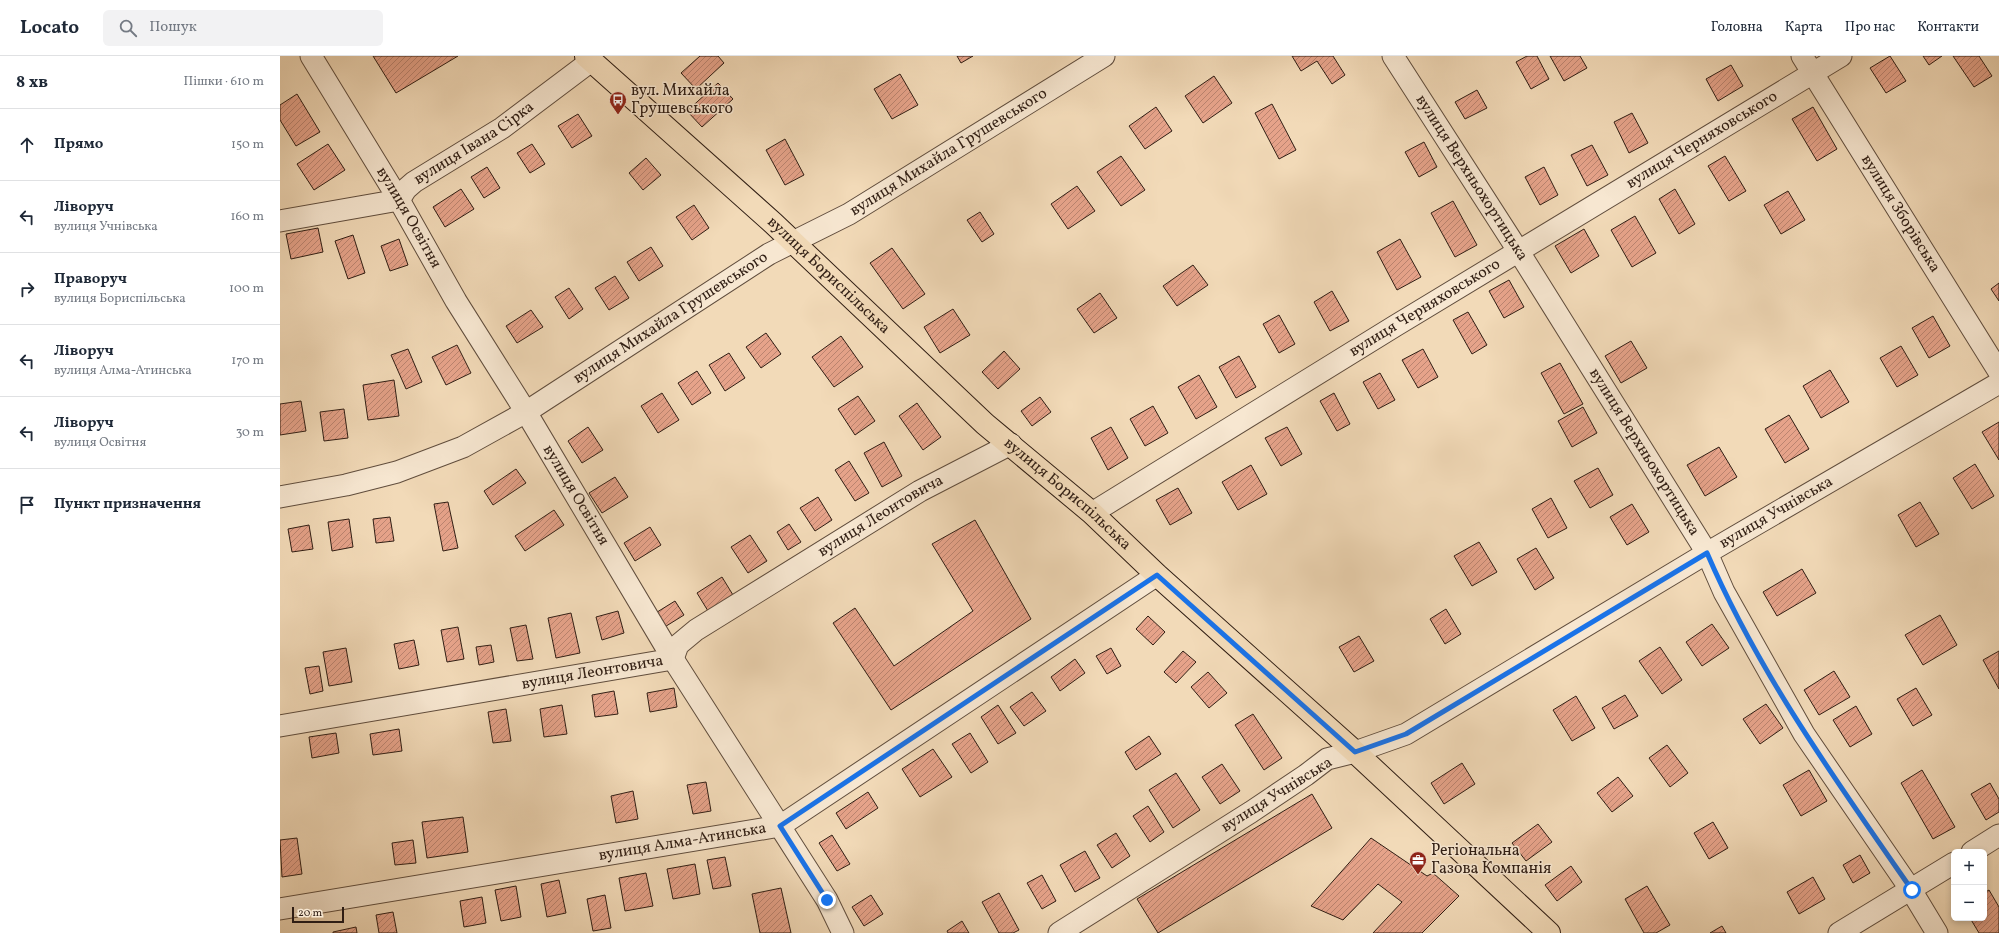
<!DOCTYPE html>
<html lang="uk">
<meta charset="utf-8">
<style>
:root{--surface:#fff;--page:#f2f2f3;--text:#1f2937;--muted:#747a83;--line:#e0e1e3}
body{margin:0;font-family:Vollkorn,serif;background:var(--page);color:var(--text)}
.controls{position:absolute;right:12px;bottom:12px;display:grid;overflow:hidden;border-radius:6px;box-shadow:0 2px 6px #0003}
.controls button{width:36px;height:36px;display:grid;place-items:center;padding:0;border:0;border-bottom:1px solid var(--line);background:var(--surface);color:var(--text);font:20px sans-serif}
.scale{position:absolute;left:12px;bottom:10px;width:52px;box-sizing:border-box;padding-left:4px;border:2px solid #301e14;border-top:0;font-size:11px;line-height:14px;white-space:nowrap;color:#301e14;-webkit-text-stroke:3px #f7e7d1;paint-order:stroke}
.stop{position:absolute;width:12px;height:12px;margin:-9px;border:3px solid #1a73e8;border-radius:50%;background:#fff}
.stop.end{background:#1a73e8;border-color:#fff;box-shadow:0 1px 4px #0008}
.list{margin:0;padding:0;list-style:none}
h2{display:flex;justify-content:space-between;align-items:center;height:52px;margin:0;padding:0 16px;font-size:17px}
h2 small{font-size:13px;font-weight:400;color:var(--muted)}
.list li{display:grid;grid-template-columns:26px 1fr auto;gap:12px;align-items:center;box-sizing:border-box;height:72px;padding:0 16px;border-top:1px solid var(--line)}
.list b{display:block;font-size:15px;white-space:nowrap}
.list p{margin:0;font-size:13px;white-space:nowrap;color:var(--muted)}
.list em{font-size:13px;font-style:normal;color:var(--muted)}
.icon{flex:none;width:22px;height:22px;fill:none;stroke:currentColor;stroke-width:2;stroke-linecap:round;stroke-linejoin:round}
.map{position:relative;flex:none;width:1719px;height:877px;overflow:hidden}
header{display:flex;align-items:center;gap:24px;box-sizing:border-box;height:56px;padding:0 20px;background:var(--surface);border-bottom:1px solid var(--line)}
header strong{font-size:19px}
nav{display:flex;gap:22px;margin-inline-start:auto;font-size:14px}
.search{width:280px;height:36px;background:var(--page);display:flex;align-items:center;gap:10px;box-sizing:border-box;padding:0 14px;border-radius:6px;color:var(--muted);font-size:15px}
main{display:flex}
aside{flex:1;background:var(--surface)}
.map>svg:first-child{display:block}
.building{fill:url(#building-hatch);stroke:#301e14}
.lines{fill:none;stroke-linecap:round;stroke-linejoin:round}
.minor-casing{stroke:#604d3d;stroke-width:23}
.major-casing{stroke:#301e14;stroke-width:24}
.minor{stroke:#f7e7d1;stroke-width:21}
.major{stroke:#f2dab8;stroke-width:22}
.route{stroke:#1a73e8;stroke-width:5}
.labels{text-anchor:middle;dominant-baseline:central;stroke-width:3;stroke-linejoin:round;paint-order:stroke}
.poi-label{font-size:16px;fill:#301e14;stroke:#f7e7d1;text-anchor:start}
.street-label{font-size:16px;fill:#301e14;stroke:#f7e7d1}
</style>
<header>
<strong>Locato</strong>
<div class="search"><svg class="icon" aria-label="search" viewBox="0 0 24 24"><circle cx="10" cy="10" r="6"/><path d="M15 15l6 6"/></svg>Пошук</div>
<nav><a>Головна</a><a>Карта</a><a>Про нас</a><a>Контакти</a></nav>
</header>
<main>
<aside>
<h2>8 хв<small>Пішки · 610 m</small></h2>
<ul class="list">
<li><svg class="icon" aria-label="ahead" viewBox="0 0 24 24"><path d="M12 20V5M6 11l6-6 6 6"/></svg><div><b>Прямо</b></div><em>150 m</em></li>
<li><svg class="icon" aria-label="left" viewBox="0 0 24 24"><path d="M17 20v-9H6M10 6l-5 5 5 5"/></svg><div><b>Ліворуч</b><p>вулиця Учнівська</p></div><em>160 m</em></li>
<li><svg class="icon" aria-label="right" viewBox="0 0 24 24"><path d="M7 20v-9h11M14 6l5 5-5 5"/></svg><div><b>Праворуч</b><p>вулиця Бориспільська</p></div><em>100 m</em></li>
<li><svg class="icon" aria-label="left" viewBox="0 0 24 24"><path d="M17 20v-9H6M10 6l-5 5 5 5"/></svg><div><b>Ліворуч</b><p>вулиця Алма-Атинська</p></div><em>170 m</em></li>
<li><svg class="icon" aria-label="left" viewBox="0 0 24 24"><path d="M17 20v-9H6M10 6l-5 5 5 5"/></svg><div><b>Ліворуч</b><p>вулиця Освітня</p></div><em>30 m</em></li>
<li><svg class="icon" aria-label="arrive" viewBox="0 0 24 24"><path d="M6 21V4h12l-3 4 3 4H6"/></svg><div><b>Пункт призначення</b></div></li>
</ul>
</aside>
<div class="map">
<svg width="1719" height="877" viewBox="0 0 1719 877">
<defs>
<pattern id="building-hatch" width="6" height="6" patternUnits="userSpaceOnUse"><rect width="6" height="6" fill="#e6a38a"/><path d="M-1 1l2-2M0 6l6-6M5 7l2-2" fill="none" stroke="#bb8470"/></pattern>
</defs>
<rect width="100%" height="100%" fill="#f2dab8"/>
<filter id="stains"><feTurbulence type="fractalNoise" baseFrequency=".005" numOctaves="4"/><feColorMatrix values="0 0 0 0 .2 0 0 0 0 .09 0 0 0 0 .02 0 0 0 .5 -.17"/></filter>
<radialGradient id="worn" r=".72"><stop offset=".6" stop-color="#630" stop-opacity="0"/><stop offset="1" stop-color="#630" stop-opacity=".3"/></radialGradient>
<!-- building -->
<g class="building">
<path d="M93 0H178L116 37Z"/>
<path d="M420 0H438L444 7 416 33 401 17Z"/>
<path d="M677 0H693L681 7Z"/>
<path d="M1012 0H1053L1065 19 1052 28 1037 5 1021 15Z"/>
<path d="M1247 0H1257L1269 23 1251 33 1236 6Z"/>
<path d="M1270 0H1300L1307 12 1284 25Z"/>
<path d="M1610 0 1626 25 1606 37 1590 12Z"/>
<path d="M1643 0H1662L1649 9Z"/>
<path d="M1673 0H1699L1712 20 1694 31Z"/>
<path d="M1451 9 1463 30 1438 45 1426 23Z"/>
<path d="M620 18 638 49 612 63 594 33Z"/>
<path d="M934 20 952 47 923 67 905 40Z"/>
<path d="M438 27 453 43 422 71 407 55Z"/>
<path d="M1197 34 1207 52 1185 63 1175 46Z"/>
<path d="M17 38 40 76 16 90 0 64V49Z"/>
<path d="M992 48 1016 94 999 103 975 57Z"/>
<path d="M876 51 892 75 865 93 849 70Z"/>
<path d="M1533 51 1557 93 1537 105 1512 63Z"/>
<path d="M1352 57 1368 87 1349 97 1334 66Z"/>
<path d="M298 58 312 80 292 92 278 70Z"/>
<path d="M505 83 524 119 505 129 486 94Z"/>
<path d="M1144 86 1157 111 1139 121 1125 96Z"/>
<path d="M48 88 65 114 34 134 17 108Z"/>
<path d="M252 88 265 108 250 117 237 97Z"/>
<path d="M1312 89 1328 119 1307 130 1291 99Z"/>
<path d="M841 100 865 134 841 150 817 116Z"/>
<path d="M1445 100 1466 135 1449 145 1428 110Z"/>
<path d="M366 102 381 119 363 134 349 117Z"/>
<path d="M207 111 220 132 204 142 191 121Z"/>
<path d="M1264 111 1278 139 1260 149 1245 121Z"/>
<path d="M797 130 815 155 788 173 771 148Z"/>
<path d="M181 133 194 153 165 171 153 151Z"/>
<path d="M1395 133 1415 168 1399 178 1379 143Z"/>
<path d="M1508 135 1525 164 1501 178 1484 149Z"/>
<path d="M1173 145 1197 189 1175 201 1151 157Z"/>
<path d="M414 149 429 172 412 184 396 161Z"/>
<path d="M700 156 714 178 702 186 687 164Z"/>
<path d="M1355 160 1376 197 1352 211 1331 174Z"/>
<path d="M38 172 43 196 11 203 6 178Z"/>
<path d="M1304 173 1319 200 1291 217 1275 190Z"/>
<path d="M73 179 85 217 68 223 55 185Z"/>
<path d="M119 183 128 209 110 215 101 190Z"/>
<path d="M1120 183 1141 221 1117 234 1097 196Z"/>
<path d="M371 191 383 210 359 225 347 206Z"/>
<path d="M612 192 645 238 623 253 590 207Z"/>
<path d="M913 209 928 229 897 250 883 230Z"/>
<path d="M335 220 349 242 329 254 315 232Z"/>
<path d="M1229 224 1244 251 1224 262 1209 235Z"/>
<path d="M1719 227V245L1711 233Z"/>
<path d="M289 232 303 253 289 263 275 241Z"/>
<path d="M1052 235 1069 265 1050 275 1034 246Z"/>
<path d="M820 237 837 262 814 277 797 253Z"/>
<path d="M673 253 690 279 660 297 644 271Z"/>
<path d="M251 254 263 271 237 287 226 270Z"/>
<path d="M1188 256 1207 289 1192 298 1173 264Z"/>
<path d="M999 259 1015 288 999 297 983 268Z"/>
<path d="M1653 260 1670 290 1649 302 1632 272Z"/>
<path d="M486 277 501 298 481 312 466 291Z"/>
<path d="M561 280 583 311 554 331 532 301Z"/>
<path d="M1351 285 1367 312 1341 327 1325 300Z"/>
<path d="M177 289 191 317 166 329 152 301Z"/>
<path d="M1621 290 1638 319 1617 331 1600 302Z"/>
<path d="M128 293 142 326 126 333 111 299Z"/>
<path d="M1143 293 1158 321 1138 332 1122 304Z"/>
<path d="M724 295 740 313 718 333 702 316Z"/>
<path d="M449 297 465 322 445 335 429 309Z"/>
<path d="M959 300 976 331 956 342 939 311Z"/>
<path d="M1280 307 1303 348 1284 358 1261 317Z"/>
<path d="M1550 314 1569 346 1541 362 1523 330Z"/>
<path d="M417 315 431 337 412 349 398 327Z"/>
<path d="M1100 317 1115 344 1098 353 1083 326Z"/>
<path d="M919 319 937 351 916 363 898 331Z"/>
<path d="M114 324 119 360 88 364 83 329Z"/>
<path d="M382 337 399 364 378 377 361 350Z"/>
<path d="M1054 337 1070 368 1057 375 1040 345Z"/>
<path d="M578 340 595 365 575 379 558 353Z"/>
<path d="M760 341 771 356 752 370 741 355Z"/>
<path d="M21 345 26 375 0 379V348Z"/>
<path d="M637 347 661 381 643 394 619 360Z"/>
<path d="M873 350 888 377 865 390 850 363Z"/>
<path d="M1303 351 1317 377 1292 391 1278 365Z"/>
<path d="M64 353 68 382 44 385 40 356Z"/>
<path d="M1509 359 1529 393 1505 407 1485 373Z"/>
<path d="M1719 366V404L1702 376Z"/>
<path d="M308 371 323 394 302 407 288 385Z"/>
<path d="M831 371 848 402 828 414 811 382Z"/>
<path d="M1007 371 1022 398 1001 410 985 382Z"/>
<path d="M604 386 622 420 602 431 584 397Z"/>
<path d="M1439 391 1457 421 1425 440 1407 409Z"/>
<path d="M569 405 589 437 575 445 555 414Z"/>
<path d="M1695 408 1714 440 1692 453 1673 422Z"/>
<path d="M971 409 987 438 958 454 942 426Z"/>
<path d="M1318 412 1333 439 1310 452 1294 425Z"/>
<path d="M236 413 246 427 213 449 204 435Z"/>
<path d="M335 421 348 441 322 457 309 437Z"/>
<path d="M898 432 912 457 890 469 876 444Z"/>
<path d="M538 441 552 464 535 475 520 452Z"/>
<path d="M1271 442 1287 472 1268 482 1252 453Z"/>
<path d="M168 446 178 492 163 495 154 448Z"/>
<path d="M1640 446 1659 478 1636 491 1618 459Z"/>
<path d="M1352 448 1369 476 1347 489 1330 461Z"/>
<path d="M274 454 284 469 245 495 235 480Z"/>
<path d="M110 461 114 485 96 487 93 463Z"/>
<path d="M69 463 73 491 52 495 48 466Z"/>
<path d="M695 464 751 563 611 654 553 567 575 552 614 610 693 555 652 488Z"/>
<path d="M509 468 521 486 508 494 497 476Z"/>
<path d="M29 469 33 493 12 496 8 473Z"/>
<path d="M370 471 381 489 355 505 344 487Z"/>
<path d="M470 479 487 505 468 517 451 491Z"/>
<path d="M1199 486 1217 516 1192 530 1174 500Z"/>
<path d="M1256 492 1274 522 1255 534 1237 503Z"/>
<path d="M1522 513 1536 537 1497 560 1483 536Z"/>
<path d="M442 521 453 539 428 555 417 537Z"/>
<path d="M395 545 404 559 383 572 374 558Z"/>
<path d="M1166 553 1181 578 1165 588 1150 563Z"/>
<path d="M338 555 344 577 322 584 316 561Z"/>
<path d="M291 557 300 597 276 602 268 562Z"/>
<path d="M1660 559 1677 589 1643 609 1625 579Z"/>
<path d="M868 560 885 576 873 589 856 573Z"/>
<path d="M1432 568 1449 592 1422 610 1406 586Z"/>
<path d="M246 569 253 603 237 605 230 572Z"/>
<path d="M178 571 184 603 167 606 161 574Z"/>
<path d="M1079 580 1094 605 1074 616 1059 591Z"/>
<path d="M134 584 139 609 119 613 114 588Z"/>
<path d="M211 589 214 606 199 609 196 591Z"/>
<path d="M1380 591 1402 624 1382 638 1359 605Z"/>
<path d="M66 592 72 626 49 630 43 596Z"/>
<path d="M831 592 841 610 827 618 816 600Z"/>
<path d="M903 595 916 606 896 627 884 616Z"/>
<path d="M1719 595V633L1703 604Z"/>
<path d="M795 603 805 617 780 635 771 621Z"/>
<path d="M39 610 43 635 30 638 25 612Z"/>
<path d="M1554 615 1570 641 1539 659 1524 634Z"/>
<path d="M928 616 947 637 929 652 911 631Z"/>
<path d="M394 632 397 651 370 656 367 637Z"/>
<path d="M1636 632 1652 659 1633 670 1617 643Z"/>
<path d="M334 635 338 658 315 661 312 639Z"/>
<path d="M752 636 766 655 744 670 730 651Z"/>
<path d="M1345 639 1358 660 1334 673 1322 652Z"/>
<path d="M1296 640 1315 672 1292 685 1273 654Z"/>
<path d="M1486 648 1503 672 1480 688 1463 663Z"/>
<path d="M282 649 287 678 264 681 260 653Z"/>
<path d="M718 649 736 677 718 688 701 661Z"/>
<path d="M1576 650 1592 678 1570 691 1553 664Z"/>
<path d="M226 653 231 685 213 687 208 656Z"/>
<path d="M973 658 1002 702 984 714 955 669Z"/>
<path d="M119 673 122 695 93 699 90 678Z"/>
<path d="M56 677 59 697 32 702 29 681Z"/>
<path d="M690 677 708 706 691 717 672 688Z"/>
<path d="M869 680 881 698 856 714 845 696Z"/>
<path d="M1387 689 1408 717 1390 731 1369 702Z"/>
<path d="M653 693 672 721 640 741 622 713Z"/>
<path d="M1182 707 1195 728 1164 748 1151 727Z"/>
<path d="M942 708 960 735 940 748 922 721Z"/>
<path d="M1529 714 1547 745 1521 760 1503 729Z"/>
<path d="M1642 714 1675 771 1653 783 1621 727Z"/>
<path d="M896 717 920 754 893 772 869 734Z"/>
<path d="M1338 721 1353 740 1332 756 1317 737Z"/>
<path d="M426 726 431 755 413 758 407 729Z"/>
<path d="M1710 727 1719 743V756L1706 764 1691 738Z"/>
<path d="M353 735 358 763 336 767 331 740Z"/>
<path d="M588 736 598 752 566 773 556 757Z"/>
<path d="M1032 738 1052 772 878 877 857 843Z"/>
<path d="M868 750 884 776 870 786 853 760Z"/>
<path d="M183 761 188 796 147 802 142 766Z"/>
<path d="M1433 766 1448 792 1429 803 1414 777Z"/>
<path d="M1258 768 1272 786 1246 805 1232 787Z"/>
<path d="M836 777 850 800 832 812 817 789Z"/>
<path d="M552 779 570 808 557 815 539 787Z"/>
<path d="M17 782 22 818 2 821 0 784Z"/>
<path d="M1091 782 1147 820 1153 817 1179 840 1142 877H1093L1122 846 1098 828 1063 864 1031 850Z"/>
<path d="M133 784 136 807 115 809 112 787Z"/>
<path d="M805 795 820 822 795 836 780 809Z"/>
<path d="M1580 799 1590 817 1573 827 1563 809Z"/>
<path d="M445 801 451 830 433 833 427 804Z"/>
<path d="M415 808 420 838 393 843 387 813Z"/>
<path d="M1291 810 1302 826 1277 845 1265 829Z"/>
<path d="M366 817 373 850 345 855 339 822Z"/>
<path d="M762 819 776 845 762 853 747 827Z"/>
<path d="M1533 821 1545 843 1519 858 1507 836Z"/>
<path d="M279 824 286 857 267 861 261 828Z"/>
<path d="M236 830 241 861 221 865 215 834Z"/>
<path d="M1367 830 1390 869 1376 877H1364L1345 843Z"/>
<path d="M501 832 511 877H480L472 838Z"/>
<path d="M1709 834 1719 851V877H1699L1690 862H1704V837Z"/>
<path d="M719 837 739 874 733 877H719L702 846Z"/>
<path d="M325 839 331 872 313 875 307 843Z"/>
<path d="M591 839 603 858 584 870 572 851Z"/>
<path d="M202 841 206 867 184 871 180 845Z"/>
<path d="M113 856 117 877H99L96 859Z"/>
<path d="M682 865 689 877H668L667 875Z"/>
<path d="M1442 870 1446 877H1430Z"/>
<path d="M76 871 77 877H53V876Z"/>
</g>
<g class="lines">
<!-- minor casing -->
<g class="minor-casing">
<g id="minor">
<path id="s1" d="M31 0 119 144 176 245 246 356 393 603 547 844 563 877"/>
<path id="s2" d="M1113 0 1239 196 1427 497 1444 536 1524 678 1631 834 1657 877"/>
<path id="s3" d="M1522 0 1719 316"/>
<path id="s4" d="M0 165 119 144 126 133 134 126 222 72 311 5"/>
<path id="s5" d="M0 441 66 429 117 416 183 391 246 356 489 198 569 158 824 0"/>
<path id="s6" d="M812 457 1115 270 1561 0"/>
<path id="s7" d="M0 670 393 603 398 589 416 574 640 435 731 388"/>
<path d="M1692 796 1719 779"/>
<path id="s8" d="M0 853 500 770 877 519"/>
<path id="s9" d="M779 877 971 756 1026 719 1047 703 1075 696 1126 678 1427 497 1719 327"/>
<path d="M1559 877 1674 807"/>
</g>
</g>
<!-- major casing -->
<g class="major-casing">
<g id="major">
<path id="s10" d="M306 0 493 167 705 368 812 457 877 519 1075 696 1269 877"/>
</g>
</g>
<!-- minor -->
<use href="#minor" class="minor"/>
<!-- major -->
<use href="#major" class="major"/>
</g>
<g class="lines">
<!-- route -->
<path class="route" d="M547 844 500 770 877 519 1075 696 1126 678 1427 497C1479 618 1557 726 1632 834"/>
</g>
<!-- icons -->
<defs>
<g id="bus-pin" transform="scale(0.9)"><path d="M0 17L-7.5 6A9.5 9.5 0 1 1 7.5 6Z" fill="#8f2418" stroke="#f7e7d1"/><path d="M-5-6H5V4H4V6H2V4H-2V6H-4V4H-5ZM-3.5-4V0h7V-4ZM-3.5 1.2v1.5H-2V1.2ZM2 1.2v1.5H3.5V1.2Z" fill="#fff"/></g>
<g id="office-pin" transform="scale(0.9)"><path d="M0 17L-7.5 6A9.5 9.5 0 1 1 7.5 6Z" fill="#8f2418" stroke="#f7e7d1"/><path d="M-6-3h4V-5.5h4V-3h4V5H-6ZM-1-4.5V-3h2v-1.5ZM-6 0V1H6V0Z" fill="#fff"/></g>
</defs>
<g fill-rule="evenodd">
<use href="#bus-pin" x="338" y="44"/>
<use href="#office-pin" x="1138" y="804"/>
</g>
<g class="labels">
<!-- poi labels -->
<g class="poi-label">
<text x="351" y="35">вул. Михайла<tspan x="351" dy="18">Грушевського</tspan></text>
<text x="1151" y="795">Регіональна<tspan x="1151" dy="18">Газова Компанія</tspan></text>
</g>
<!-- street labels -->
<g class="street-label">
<text stroke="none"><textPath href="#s6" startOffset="715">вулиця Черняховського</textPath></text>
<text stroke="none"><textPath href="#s4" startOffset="216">вулиця Івана Сірка</textPath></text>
<text stroke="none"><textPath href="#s5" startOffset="759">вулиця Михайла Грушевського</textPath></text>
<text stroke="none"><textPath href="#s2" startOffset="145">вулиця Верхньохортицька</textPath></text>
<text stroke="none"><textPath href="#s3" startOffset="186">вулиця Зборівська</textPath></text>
<text stroke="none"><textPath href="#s1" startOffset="189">вулиця Освітня</textPath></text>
<text stroke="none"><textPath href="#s10" startOffset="327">вулиця Бориспільська</textPath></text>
<text stroke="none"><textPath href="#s6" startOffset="391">вулиця Черняховського</textPath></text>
<text stroke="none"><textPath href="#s5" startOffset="435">вулиця Михайла Грушевського</textPath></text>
<text stroke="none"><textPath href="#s2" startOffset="469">вулиця Верхньохортицька</textPath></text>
<text stroke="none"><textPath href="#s1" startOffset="513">вулиця Освітня</textPath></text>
<text stroke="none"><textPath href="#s10" startOffset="651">вулиця Бориспільська</textPath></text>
<text stroke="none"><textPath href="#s9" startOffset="834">вулиця Учнівська</textPath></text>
<text stroke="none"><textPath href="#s7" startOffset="654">вулиця Леонтовича</textPath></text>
<text stroke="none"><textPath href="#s7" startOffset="317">вулиця Леонтовича</textPath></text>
<text transform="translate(997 739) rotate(-32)">вулиця Учнівська</text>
<text stroke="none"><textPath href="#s8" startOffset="408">вулиця Алма-Атинська</textPath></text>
</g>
</g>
<rect width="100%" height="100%" filter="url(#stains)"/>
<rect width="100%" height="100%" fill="url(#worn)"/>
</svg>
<div class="controls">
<button>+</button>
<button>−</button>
</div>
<div class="scale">20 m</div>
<div class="stop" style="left:1632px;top:834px"></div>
<div class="stop end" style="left:547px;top:844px"></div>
</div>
</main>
